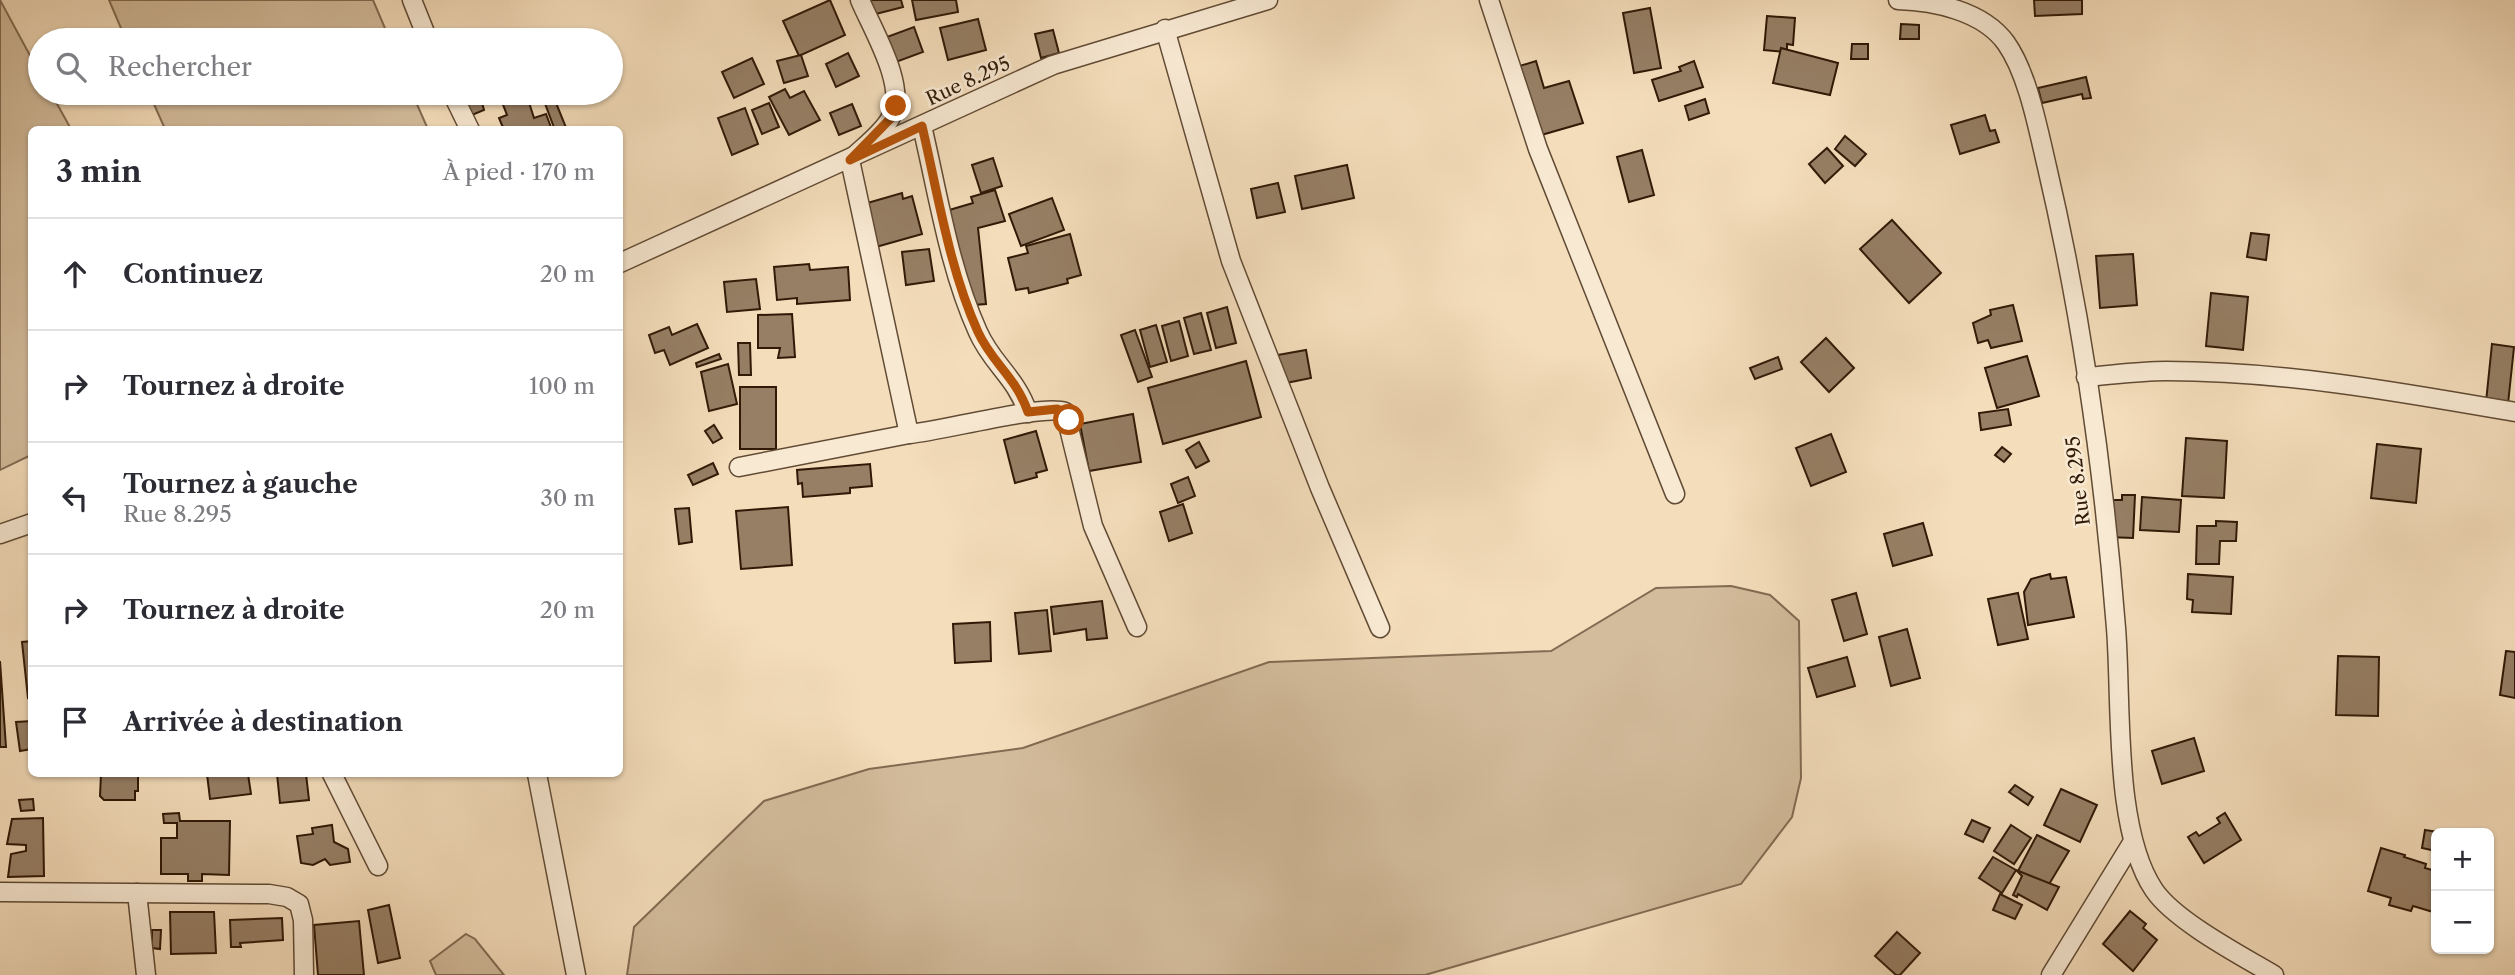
<!DOCTYPE html>
<html lang="fr">
<meta charset="utf-8">
<style>
:root{--surface:#fff;--page:#f2f2f3;--text:#2b2b33;--muted:#7c7c81;--line:#e1e1e2}
body{margin:0;font-family:"Libre Caslon Text",serif;background:var(--page);color:var(--text)}
.controls{position:absolute;right:21px;bottom:21px;display:grid;overflow:hidden;border-radius:10px;box-shadow:0 2px 5px #0004}
.controls button{width:63px;height:63px;display:grid;place-items:center;padding:0;border:0;border-bottom:2px solid var(--line);background:var(--surface);color:var(--text);font:35px sans-serif}
.stop{position:absolute;width:21px;height:21px;margin:-16px;border:5px solid #b45309;border-radius:50%;background:#fff}
.stop.end{background:#b45309;border-color:#fff;box-shadow:0 2px 7px #0008}
.list{margin:0;padding:0;list-style:none}
h2{display:flex;justify-content:space-between;align-items:center;height:91px;margin:0;padding:0 28px;font-size:30px}
h2 small{font-size:23px;font-weight:400;color:var(--muted)}
.list li{display:grid;grid-template-columns:46px 1fr auto;gap:21px;align-items:center;box-sizing:border-box;height:112px;padding:0 28px;border-top:2px solid var(--line)}
.list b{display:block;font-size:26px;white-space:nowrap}
.list p{margin:0;font-size:23px;white-space:nowrap;color:var(--muted)}
.list em{font-size:23px;font-style:normal;color:var(--muted)}
.icon{flex:none;width:38px;height:38px;fill:none;stroke:currentColor;stroke-width:2;stroke-linecap:round;stroke-linejoin:round}
.map{position:relative;flex:none;width:2515px;height:975px;overflow:hidden}
.search{position:absolute;background:var(--surface);box-shadow:0 2px 5px #0004;left:28px;top:28px;width:595px;height:77px;display:flex;align-items:center;gap:18px;box-sizing:border-box;padding:0 24px;border-radius:38px;color:var(--muted);font-size:26px}
.panel{position:absolute;background:var(--surface);box-shadow:0 2px 5px #0004;left:28px;top:126px;width:595px;height:651px;border-radius:10px}
.map>svg:first-child{display:block}
.green{fill:#d3bc9c;stroke:#826b52;stroke-width:2}
.building{fill:#967f65;stroke:#301a07;stroke-width:2}
.lines{fill:none;stroke-linecap:round;stroke-linejoin:round}
.minor-casing{stroke:#614b34;stroke-width:21}
.minor{stroke:#f8e9d3;stroke-width:18}
.route{stroke:#b45309;stroke-width:9}
.labels{text-anchor:middle;dominant-baseline:central;stroke-width:5;stroke-linejoin:round;paint-order:stroke}
.street-label{font-size:19px;fill:#301a07;stroke:#f8e9d3}
</style>
<div class="map">
<svg width="2515" height="975" viewBox="0 0 2515 975">
<rect width="100%" height="100%" fill="#f4ddbb"/>
<filter id="stains"><feTurbulence type="fractalNoise" baseFrequency=".00286" numOctaves="4"/><feColorMatrix values="0 0 0 0 .2 0 0 0 0 .09 0 0 0 0 .02 0 0 0 .5 -.17"/></filter>
<radialGradient id="worn" r=".72"><stop offset=".6" stop-color="#630" stop-opacity="0"/><stop offset="1" stop-color="#630" stop-opacity=".3"/></radialGradient>
<!-- green -->
<g class="green">
<path d="M0 0 40 74V93H51L71 129 32 130 31 455 0 470Z"/>
<path d="M109 0H373L390 40H126Z"/>
<path d="M149 93H412L427 127 420 130 165 129Z"/>
<path d="M1731 586 1770 595 1799 621 1801 778 1792 817 1741 884 1425 975H627L634 927 764 801 869 769 1023 748 1269 662 1551 651 1656 588Z"/>
<path d="M466 934 475 939 504 975H436L430 961Z"/>
</g>
<!-- building -->
<g class="building">
<path d="M830 0 845 35 799 56 783 21Z"/>
<path d="M864 0H901L903 7 868 16Z"/>
<path d="M912 0H956L958 12 916 20Z"/>
<path d="M2034 0H2082V14L2035 16Z"/>
<path d="M1650 8 1661 68 1634 73 1623 13Z"/>
<path d="M1767 16 1795 18 1793 45 1787 44V52L1764 50Z"/>
<path d="M978 19 986 50 948 60 940 28Z"/>
<path d="M1901 24 1919 25V39H1900Z"/>
<path d="M914 27 923 52 885 66 876 41Z"/>
<path d="M1053 30 1059 53 1041 58 1035 34Z"/>
<path d="M1852 44H1868V59H1851Z"/>
<path d="M1781 48 1838 63 1830 95 1773 83Z"/>
<path d="M848 53 859 76 836 87 826 64Z"/>
<path d="M801 55 808 76 784 83 777 61Z"/>
<path d="M752 58 764 84 734 98 722 72Z"/>
<path d="M1536 61 1544 88 1569 81 1583 123 1531 138 1510 69Z"/>
<path d="M1694 61 1703 87 1659 101 1652 80 1681 71 1679 67Z"/>
<path d="M2086 77 2091 98 2083 99 2082 94 2042 103 2038 88Z"/>
<path d="M785 89 790 98 804 91 820 120 789 135 769 97Z"/>
<path d="M512 93H526L534 118 546 114 552 130H504L499 118 507 115 500 97Z"/>
<path d="M541 93H552L567 130H555Z"/>
<path d="M481 99 484 110 465 118 460 108Z"/>
<path d="M1705 99 1709 113 1689 120 1685 106Z"/>
<path d="M769 103 779 127 762 134 752 110Z"/>
<path d="M852 104 861 126 839 135 830 113Z"/>
<path d="M745 108 758 144 732 155 718 118Z"/>
<path d="M1985 115 1990 131 1995 130 1999 142 1960 154 1951 125Z"/>
<path d="M1845 136 1866 154 1855 166 1835 149Z"/>
<path d="M1827 148 1843 166 1825 183 1809 164Z"/>
<path d="M1642 150 1654 195 1629 202 1617 157Z"/>
<path d="M993 158 1002 186 981 193 972 165Z"/>
<path d="M1347 165 1354 198 1302 209 1295 176Z"/>
<path d="M1278 183 1285 212 1257 218 1251 189Z"/>
<path d="M995 190 1005 221 978 228 986 304 959 306 939 213 973 203 971 197Z"/>
<path d="M902 193 903 199 912 196 922 234 876 247 864 204Z"/>
<path d="M1052 198 1064 230 1021 246 1009 214Z"/>
<path d="M1892 220 1941 273 1909 303 1860 249Z"/>
<path d="M2251 233 2269 235 2266 260 2247 257Z"/>
<path d="M1070 234 1081 275 1067 279 1068 283 1029 293 1028 288 1016 290 1008 258 1028 253 1026 246Z"/>
<path d="M929 249 934 281 906 285 902 252Z"/>
<path d="M2133 254 2137 305 2100 308 2096 256Z"/>
<path d="M809 264 810 270 848 267 850 300 797 304V298L777 300 774 267Z"/>
<path d="M756 279 760 309 727 312 724 282Z"/>
<path d="M2211 293 2248 297 2243 350 2206 346Z"/>
<path d="M2013 305 2022 341 1991 348 1988 340 1978 343 1973 323 1991 315 1990 310Z"/>
<path d="M1227 307 1236 343 1216 348 1207 313Z"/>
<path d="M1201 313 1211 350 1194 354 1184 318Z"/>
<path d="M792 314 795 357 778 358 780 348H758V315Z"/>
<path d="M1179 321 1188 356 1171 361 1162 326Z"/>
<path d="M697 324 708 348 670 365 664 350 655 353 649 335 669 327 672 335Z"/>
<path d="M1156 325 1167 362 1150 367 1140 330Z"/>
<path d="M1135 330 1152 377 1138 382 1121 335Z"/>
<path d="M1826 338 1854 368 1829 392 1801 362Z"/>
<path d="M738 343H750L751 375H739Z"/>
<path d="M2492 344 2514 347 2508 404 2486 402Z"/>
<path d="M1306 350 1311 378 1281 384 1272 356Z"/>
<path d="M719 354 721 359 697 367 696 363Z"/>
<path d="M2027 356 2039 396 1997 408 1985 368Z"/>
<path d="M1778 357 1782 369 1755 379 1750 368Z"/>
<path d="M1246 361 1261 417 1163 444 1148 388Z"/>
<path d="M728 364 737 404 709 411 701 372Z"/>
<rect x="740" y="387" width="36" height="62"/>
<path d="M2008 409 2011 425 1981 430 1979 413Z"/>
<path d="M1133 414 1141 462 1089 471 1080 424Z"/>
<path d="M714 425 722 438 713 443 705 431Z"/>
<path d="M1036 431 1047 470 1036 473 1037 477 1015 483 1004 440Z"/>
<path d="M1831 434 1846 472 1811 486 1796 448Z"/>
<path d="M2186 438 2227 441 2224 498 2182 496Z"/>
<path d="M1199 442 1209 461 1196 468 1186 450Z"/>
<path d="M2377 444 2421 449 2416 503 2371 498Z"/>
<path d="M2002 447 2011 454 2004 462 1995 455Z"/>
<path d="M713 463 718 474 693 485 688 475Z"/>
<path d="M870 464 872 486 850 488V493L803 497 802 483 798 484 797 470Z"/>
<path d="M1188 477 1195 496 1178 503 1171 484Z"/>
<path d="M2122 495H2135L2133 538 2107 537 2109 500H2122Z"/>
<path d="M2142 497 2181 500 2179 532 2140 530Z"/>
<path d="M1183 504 1192 533 1169 541 1160 512Z"/>
<path d="M788 507 792 565 741 569 736 511Z"/>
<path d="M689 508 692 542 679 544 675 509Z"/>
<path d="M2216 521 2237 522 2236 541H2220L2219 564H2196L2197 526H2216Z"/>
<path d="M1923 523 1932 555 1893 566 1884 534Z"/>
<path d="M2050 574 2051 579 2066 577 2074 617 2028 625 2024 592 2031 579Z"/>
<path d="M2188 574 2233 577 2231 614 2192 612 2193 600 2187 599Z"/>
<path d="M1856 593 1867 634 1844 641 1832 600Z"/>
<path d="M2018 593 2028 639 1998 645 1988 599Z"/>
<path d="M1102 601 1107 638 1087 640 1086 629 1054 634 1051 607Z"/>
<path d="M1047 610 1051 651 1019 654 1015 613Z"/>
<path d="M990 622 991 661 955 663 953 624Z"/>
<path d="M1907 629 1920 678 1891 686 1879 637Z"/>
<path d="M32 641V697L28 698 22 642Z"/>
<path d="M2506 651 2515 652V698L2500 695Z"/>
<path d="M2338 656 2379 657 2378 716 2336 715Z"/>
<path d="M1847 657 1855 686 1817 697 1808 668Z"/>
<path d="M0 661 6 747H0Z"/>
<path d="M32 721V749L20 751 16 722Z"/>
<path d="M2194 738 2204 771 2162 784 2152 751Z"/>
<path d="M101 774H138V791H135V800H104L100 796Z"/>
<path d="M207 774H248L251 794 210 799Z"/>
<path d="M277 774H306L309 800 280 803Z"/>
<path d="M2015 785 2033 797 2028 805 2009 792Z"/>
<path d="M2061 789 2097 805 2080 842 2044 825Z"/>
<path d="M33 799 34 810 21 811 19 800Z"/>
<path d="M179 813 180 821H230L229 875 202 874V881H188V874H161V838H177V823H164L163 814Z"/>
<path d="M2225 813 2241 840 2204 863 2188 837 2196 832 2199 836 2220 823 2217 818Z"/>
<path d="M43 818 44 876 8 877 11 854 26 851V845L7 844 12 819Z"/>
<path d="M1972 820 1990 828 1983 842 1965 834Z"/>
<path d="M332 825 334 842 348 849 350 862 330 865 325 859 313 865 301 863 297 836 313 834 312 828Z"/>
<path d="M2011 825 2031 838 2014 864 1994 851Z"/>
<path d="M2425 830 2445 833H2436V851L2422 848Z"/>
<path d="M2037 835 2069 851 2048 886 2018 871Z"/>
<path d="M2381 848 2405 855 2404 857 2426 864 2425 868 2436 871V900L2433 912 2413 906 2411 911 2389 905 2391 898 2368 891Z"/>
<path d="M1993 857 2016 870 2002 893 1979 878Z"/>
<path d="M2016 870 2059 887 2047 910 2018 894 2017 897 2013 895 2022 876Z"/>
<path d="M2000 894 2022 905 2015 919 1993 910Z"/>
<path d="M389 905 400 958 378 963 368 910Z"/>
<path d="M2130 911 2146 924 2143 928 2157 940 2133 971 2103 944Z"/>
<path d="M170 912H214L216 953 171 954Z"/>
<path d="M282 918 283 940 240 943 241 947H231L230 920Z"/>
<path d="M359 921 364 975H318L314 925Z"/>
<path d="M152 930H161L160 949 152 948Z"/>
<path d="M1897 932 1920 953 1900 975H1896L1875 956Z"/>
</g>
<g class="lines">
<!-- minor casing -->
<g class="minor-casing">
<g id="minor">
<path d="M412 0 428 40"/>
<path d="M860 0C872 29 908 87 891 117 883 133 863 147 850 160L909 434C942 431 1042 404 1065 412L1093 526 1137 627"/>
<path d="M1489 0 1538 149 1675 494"/>
<path d="M1898 0C1934 1 1983 11 2006 43 2028 74 2038 129 2047 167 2082 317 2104 474 2116 628 2122 702 2113 829 2154 890 2175 921 2242 956 2274 975"/>
<path d="M1165 29 1231 261 1320 488 1380 628"/>
<path d="M452 93 470 130"/>
<path d="M922 126C938 194 949 268 978 332 992 364 1016 377 1028 413"/>
<path d="M620 263 1053 65 1268 0"/>
<path d="M2086 377C2112 375 2139 371 2166 371 2283 371 2400 392 2515 412"/>
<path d="M739 467 909 434"/>
<path d="M0 534 32 523"/>
<path d="M332 774 378 866"/>
<path d="M537 774 576 975"/>
<path d="M0 892 269 894 287 897 299 904 303 920 304 975"/>
<path d="M137 893 146 975"/>
<path d="M2051 975 2132 843"/>
</g>
</g>
<!-- minor -->
<use href="#minor" class="minor"/>
</g>
<g class="lines">
<!-- route -->
<path class="route" d="M896 106 891 118 850 160 922 126C938 194 949 268 978 332 992 363 1016 377 1028 412L1057 409 1065 412 1069 420"/>
</g>
<g class="labels">
<!-- street labels -->
<g class="street-label">
<text transform="translate(968 81) rotate(-25)">Rue 8.295</text>
<text transform="translate(2078 481) rotate(-97)">Rue 8.295</text>
</g>
</g>
<rect width="100%" height="100%" filter="url(#stains)"/>
<rect width="100%" height="100%" fill="url(#worn)"/>
</svg>
<div class="controls">
<button>+</button>
<button>−</button>
</div>
<div class="stop" style="left:1069px;top:420px"></div>
<div class="stop end" style="left:896px;top:106px"></div>
<div class="search"><svg class="icon" aria-label="search" viewBox="0 0 24 24"><circle cx="10" cy="10" r="6"/><path d="M15 15l6 6"/></svg>Rechercher</div>
<section class="panel">
<h2>3 min<small>À pied · 170 m</small></h2>
<ul class="list">
<li><svg class="icon" aria-label="ahead" viewBox="0 0 24 24"><path d="M12 20V5M6 11l6-6 6 6"/></svg><div><b>Continuez</b></div><em>20 m</em></li>
<li><svg class="icon" aria-label="right" viewBox="0 0 24 24"><path d="M7 20v-9h11M14 6l5 5-5 5"/></svg><div><b>Tournez à droite</b></div><em>100 m</em></li>
<li><svg class="icon" aria-label="left" viewBox="0 0 24 24"><path d="M17 20v-9H6M10 6l-5 5 5 5"/></svg><div><b>Tournez à gauche</b><p>Rue 8.295</p></div><em>30 m</em></li>
<li><svg class="icon" aria-label="right" viewBox="0 0 24 24"><path d="M7 20v-9h11M14 6l5 5-5 5"/></svg><div><b>Tournez à droite</b></div><em>20 m</em></li>
<li><svg class="icon" aria-label="arrive" viewBox="0 0 24 24"><path d="M6 21V4h12l-3 4 3 4H6"/></svg><div><b>Arrivée à destination</b></div></li>
</ul>
</section>
</div>
